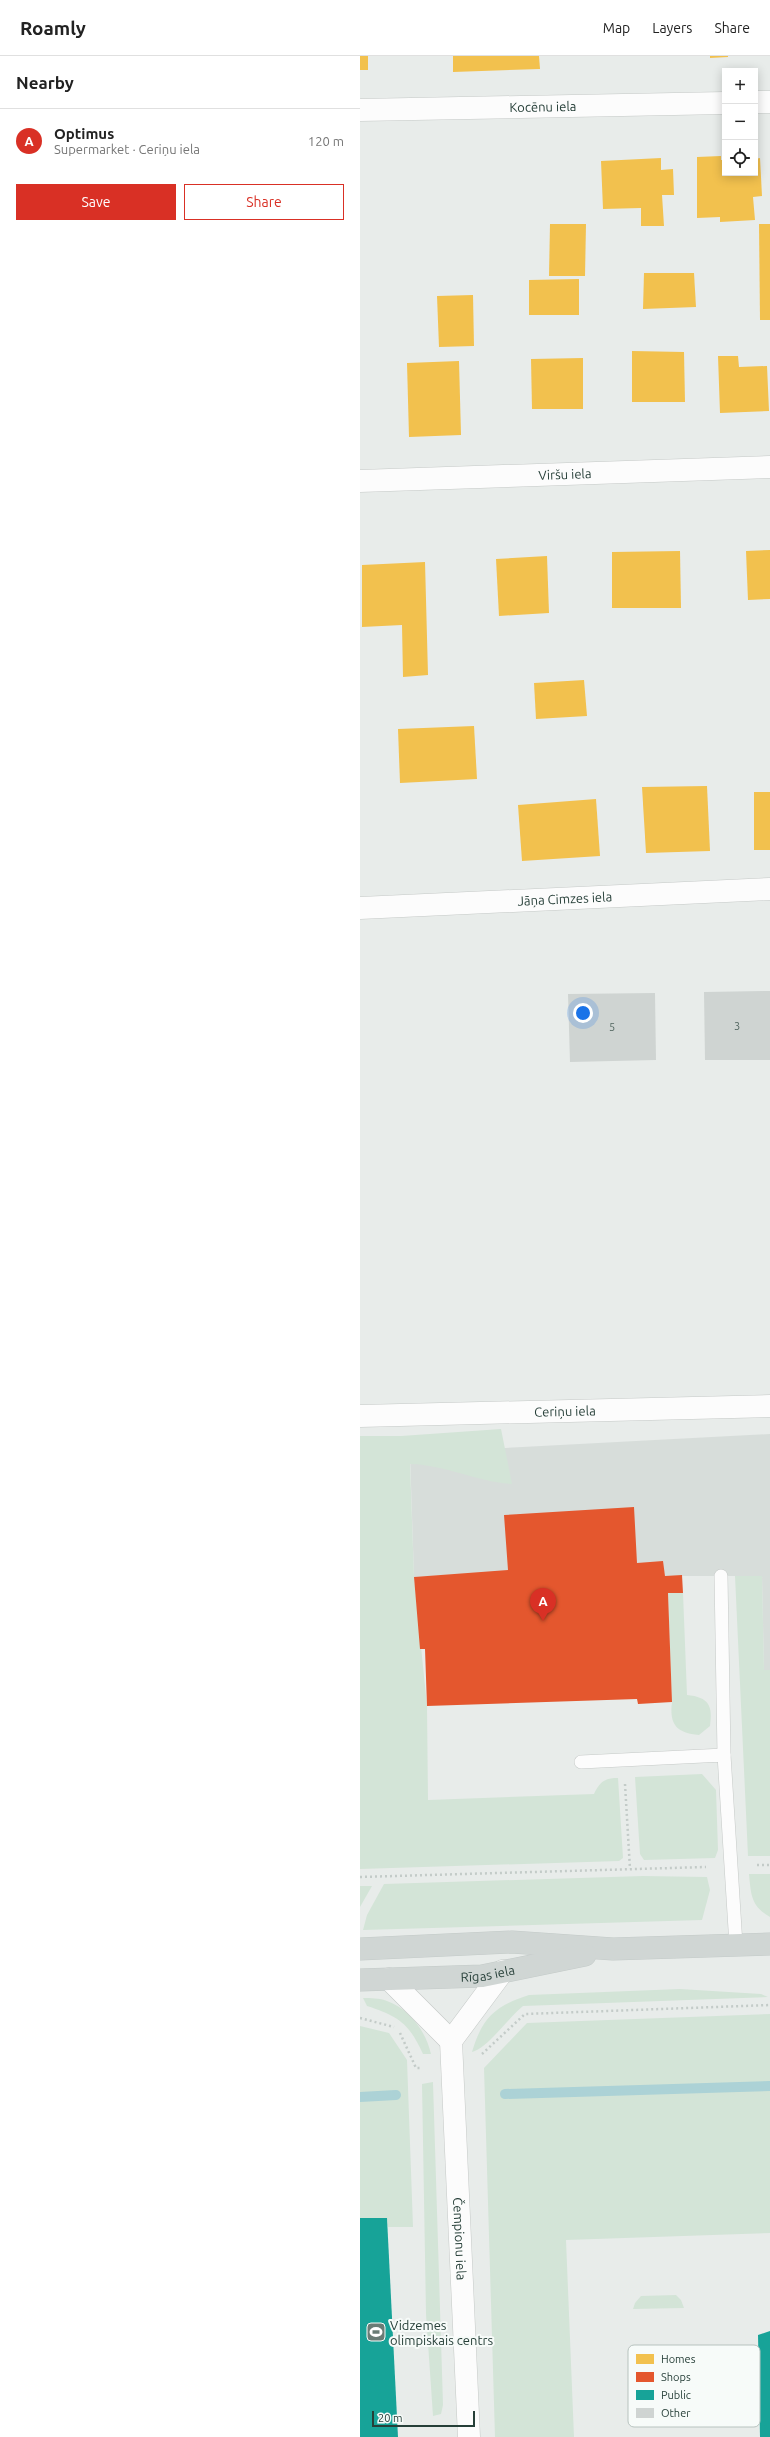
<!DOCTYPE html>
<meta charset="utf-8">
<style>
:root{--surface:#fff;--page:#f6f6f6;--text:#222;--muted:#767676;--line:#e0e0e0;--accent:#d93025}
body{margin:0;font-family:Ubuntu,sans-serif;background:var(--page);color:var(--text)}
.controls{position:absolute;right:12px;top:12px;display:grid;overflow:hidden;border-radius:0px;box-shadow:0 2px 10px #0003}
.controls button{width:36px;height:36px;display:grid;place-items:center;padding:0;border:0;border-bottom:1px solid var(--line);background:var(--surface);color:var(--text);font:20px sans-serif}
.scale{position:absolute;left:12px;bottom:10px;width:103px;box-sizing:border-box;padding-left:4px;border:2px solid #263f38;border-top:0;font-size:11px;line-height:14px;white-space:nowrap;color:#263f38;-webkit-text-stroke:3px #f7fbf9;paint-order:stroke}
.you{position:absolute;left:223px;top:957px;width:14px;height:14px;margin:-10px;border:3px solid #fff;border-radius:50%;background:#1a73e8;box-shadow:0 0 0 6px #1a73e833}
.badge{display:grid;place-items:center;width:26px;height:26px;border-radius:50%;background:var(--accent);color:#fff;font-size:13px;font-weight:700}
.pin{position:absolute;translate:-50% -33px;filter:drop-shadow(0 1px 2px #0008)}
.pin::after{content:'';position:absolute;top:21px;width:14px;height:12px;background:inherit;clip-path:polygon(0 0,100% 0,50% 100%)}
.list{margin:0;padding:0;list-style:none}
h2{display:flex;justify-content:space-between;align-items:center;height:52px;margin:0;padding:0 16px;font-size:17px}
h2 small{font-size:13px;font-weight:400;color:var(--muted)}
.list li{display:grid;grid-template-columns:26px 1fr auto;gap:12px;align-items:center;box-sizing:border-box;height:64px;padding:0 16px;border-top:1px solid var(--line)}
.list b{display:block;font-size:15px;white-space:nowrap}
.list p{margin:0;font-size:13px;white-space:nowrap;color:var(--muted)}
.list em{font-size:13px;font-style:normal;color:var(--muted)}
.actions{display:flex;gap:8px;padding:12px 16px}
.actions a{flex:1;padding:9px 0;border:1px solid var(--accent);border-radius:0px;text-align:center;font-size:14px;color:var(--accent)}
.actions .main{background:var(--accent);color:#fff}
.icon{flex:none;width:22px;height:22px;fill:none;stroke:currentColor;stroke-width:2;stroke-linecap:round;stroke-linejoin:round}
.map{position:relative;flex:none;width:410px;height:2381px;overflow:hidden}
header{display:flex;align-items:center;gap:24px;box-sizing:border-box;height:56px;padding:0 20px;background:var(--surface);border-bottom:1px solid var(--line)}
header strong{font-size:19px}
nav{display:flex;gap:22px;margin-inline-start:auto;font-size:14px}
main{display:flex}
aside{flex:1;background:var(--surface)}
.map>svg:first-child{display:block}
.built{fill:#d7ddda}
.green{fill:#d3e4d7}
.homes{fill:#f2c14e}
.shops{fill:#e4572e}
.public{fill:#17a398}
.lines{fill:none;stroke-linecap:round;stroke-linejoin:round}
.stream{stroke:#acd2d6;stroke-width:10}
.building{fill:#cfd4d2}
.service-casing{stroke:#c5c9c7;stroke-width:14}
.minor-casing{stroke:#c5c9c7;stroke-width:23}
.primary-casing{stroke:#c3cac8;stroke-width:23}
.path{stroke:#c3cbc8;stroke-width:2.5;stroke-dasharray:2 3;stroke-linecap:butt}
.service{stroke:#fcfcfc;stroke-width:13}
.minor{stroke:#fcfcfc;stroke-width:22}
.primary{stroke:#d0d6d4;stroke-width:22}
.labels{text-anchor:middle;dominant-baseline:central;stroke-width:4;stroke-linejoin:round;paint-order:stroke}
.number-label{font-size:11px;fill:#51655f}
.street-label{font-size:13px;fill:#263f38;stroke:#f7fbf9}
.poi-label{font-size:13px;fill:#263f38;stroke:#f7fbf9;text-anchor:start}
.key{fill:#f7fbf9;stroke:#b8c3bf;stroke-width:1}
.key-label{font-size:11px;fill:#263f38}
</style>
<header>
<strong>Roamly</strong>
<nav><a>Map</a><a>Layers</a><a>Share</a></nav>
</header>
<main>
<aside>
<h2>Nearby<small></small></h2>
<ul class="list">
<li><span class="badge">A</span><div><b>Optimus</b><p>Supermarket · Ceriņu iela</p></div><em>120 m</em></li>
</ul>
<div class="actions"><a class="main">Save</a><a>Share</a></div>
</aside>
<div class="map">
<svg width="410" height="2381" viewBox="0 0 410 2381">
<rect width="100%" height="100%" fill="#e8ecea"/>
<!-- built -->
<path class="built" d="M410 1378V1614H404L402 1520H305L302 1506 54 1521 50 1397Z"/>
<!-- green -->
<g class="green">
<path d="M141 1373 152 1428C117 1426 86 1409 50 1408L54 1521 67 1650 68 1744 234 1738C240 1726 244 1722 258 1722L263 1802 259 1805 0 1813V1380H41Z"/>
<path d="M375 1520H402L404 1614H410V1800H388Z"/>
<path d="M308 1537H323L327 1639C349 1641 353 1650 350 1670L339 1679C317 1677 309 1669 312 1646Z"/>
<path d="M342 1718 356 1734 358 1794 355 1802 284 1804 280 1798 275 1721Z"/>
<path d="M389 1818H410V1861C391 1850 391 1839 389 1818Z"/>
<path d="M283 1820 347 1821 350 1834 342 1864 3 1874 7 1859 24 1828Z"/>
<path d="M0 1830H12L0 1851Z"/>
<path d="M320 1933 401 1938 408 1941 163 1950C149 1961 127 1993 112 1996 122 1962 135 1950 169 1939Z"/>
<path d="M3 1942C10 1942 20 1942 27 1945 50 1953 66 1976 71 1998H63C49 1967 38 1960 7 1950Z"/>
<path d="M410 1958V2177L206 2184 214 2381H135L124 2012 167 1967Z"/>
<path d="M0 1970 29 1977 47 2004 53 2171H28L27 2162H0Z"/>
<path d="M73 2026 83 2349 81 2358 73 2360 66 2258 62 2028Z"/>
<path d="M316 2239 321 2244 324 2252 273 2253 275 2247 281 2240Z"/>
</g>
<!-- homes -->
<g class="homes">
<rect x="0" y="0" width="8" height="14"/>
<path d="M93 0H179L180 13 93 16Z"/>
<path d="M350 0H368V1L350 2Z"/>
<path d="M361 100V104H365V117H395V103L400 102 402 140 393 141 395 164 360 166V161L337 162V101Z"/>
<path d="M301 102V114L313 113 314 139H302L304 170H281V152L243 153 241 105Z"/>
<path d="M190 168H226L225 220H189Z"/>
<path d="M399 168H410V264H400Z"/>
<path d="M284 217H334L336 251 283 253Z"/>
<path d="M219 223V259H169V224Z"/>
<path d="M113 239 114 290 79 291 77 240Z"/>
<path d="M272 295 324 296 325 346H272Z"/>
<path d="M358 300H378L379 311 407 310 409 355 360 357Z"/>
<path d="M223 302V353H172L171 303Z"/>
<path d="M99 305 101 379 49 381 47 307Z"/>
<path d="M410 494V543L388 544 386 495Z"/>
<path d="M320 495 321 552H252V496Z"/>
<path d="M187 500 189 557 139 560 136 503Z"/>
<path d="M65 506 68 619 43 621 42 569 2 571V509Z"/>
<path d="M224 624 227 660 176 663 174 627Z"/>
<path d="M114 670 117 723 40 727 38 673Z"/>
<path d="M347 730 350 795 286 797 282 731Z"/>
<rect x="394" y="736" width="16" height="58"/>
<path d="M236 743 240 800 162 805 158 749Z"/>
</g>
<!-- shops -->
<path class="shops" d="M274 1451 277 1507 303 1505 305 1520 322 1519 323 1537H308L312 1646 278 1648 277 1643 67 1650 65 1593H60L54 1521 148 1514 144 1459Z"/>
<!-- public -->
<g class="public">
<path d="M0 2162H27L38 2381H0Z"/>
<path d="M410 2275V2381H400L398 2279Z"/>
</g>
<g class="lines">
<!-- stream -->
<g class="stream">
<path d="M145 2038 410 2030"/>
<path d="M0 2041 36 2039"/>
</g>
</g>
<!-- building -->
<g class="building">
<path d="M410 935V1004H345L344 936Z"/>
<path d="M295 937 296 1004 210 1006 208 938Z"/>
</g>
<g class="lines">
<!-- service casing -->
<g class="service-casing">
<g id="service">
<path d="M361 1520 364 1699"/>
<path d="M221 1706 364 1699 376 1889"/>
</g>
</g>
<!-- minor casing -->
<g class="minor-casing">
<g id="minor">
<path d="M395 46H410"/>
<path id="s1" d="M0 54 365 47"/>
<path id="s2" d="M0 425 410 411"/>
<path id="s3" d="M0 852 410 833"/>
<path id="s4" d="M0 1360 410 1350"/>
<path d="M29 1923 91 1985"/>
<path id="s5" d="M91 1985 109 2381"/>
<path d="M91 1985 143 1915"/>
</g>
</g>
<!-- primary casing -->
<g class="primary-casing">
<g id="primary">
<path d="M0 1893 152 1886 253 1893 410 1888"/>
<path id="s6" d="M0 1924 122 1920 225 1899"/>
</g>
</g>
<!-- path -->
<g class="path">
<path d="M265 1728 270 1813"/>
<path d="M397 1809H410"/>
<path d="M0 1821 346 1811"/>
<path d="M0 1962 34 1971"/>
<path d="M40 1977 56 2012H62"/>
<path d="M122 1998 165 1958 410 1949"/>
</g>
<!-- service -->
<use href="#service" class="service"/>
<!-- minor -->
<use href="#minor" class="minor"/>
<!-- primary -->
<use href="#primary" class="primary"/>
</g>
<!-- icons -->
<defs>
<g id="stadium-square" transform="scale(1)"><rect x="-9" y="-9" width="18" height="18" rx="4" fill="#6a7c76" stroke="#f7fbf9"/><path d="M0-5a6.5 5 0 1 0 0 10a6.5 5 0 1 0 0-10ZM-3.5-1.8h7v3.6h-7Z" fill="#fff"/></g>
</defs>
<g fill-rule="evenodd">
<use href="#stadium-square" x="16" y="2276"/>
</g>
<g class="labels">
<!-- number labels -->
<g class="number-label">
<text x="377" y="970">3</text>
<text x="252" y="971">5</text>
</g>
<!-- street labels -->
<g class="street-label">
<text stroke="none"><textPath href="#s1" startOffset="183">Kocēnu iela</textPath></text>
<text stroke="none"><textPath href="#s2" startOffset="205">Viršu iela</textPath></text>
<text stroke="none"><textPath href="#s3" startOffset="205">Jāņa Cimzes iela</textPath></text>
<text stroke="none"><textPath href="#s4" startOffset="205">Ceriņu iela</textPath></text>
<text stroke="none"><textPath href="#s6" startOffset="128">Rīgas iela</textPath></text>
<text stroke="none"><textPath href="#s5" startOffset="198">Čempionu iela</textPath></text>
</g>
<!-- poi labels -->
<g class="poi-label">
<text x="30" y="2269">Vidzemes<tspan x="30" dy="15">olimpiskais centrs</tspan></text>
</g>
</g>
<!-- legend -->
<rect x="268" y="2289" width="132" height="82" rx="6" class="key"/>
<rect x="276" y="2298" width="18" height="10" fill="#f2c14e"/>
<rect x="276" y="2316" width="18" height="10" fill="#e4572e"/>
<rect x="276" y="2334" width="18" height="10" fill="#17a398"/>
<rect x="276" y="2352" width="18" height="10" fill="#cfd4d2"/>
<g class="key-label">
<text x="301" y="2307">Homes</text>
<text x="301" y="2325">Shops</text>
<text x="301" y="2343">Public</text>
<text x="301" y="2361">Other</text>
</g>
</svg>
<div class="controls">
<button>+</button>
<button>−</button>
<button><svg class="icon" aria-label="locate" viewBox="0 0 24 24"><circle cx="12" cy="12" r="6"/><path d="M12 2v4M12 18v4M2 12h4M18 12h4"/></svg></button>
</div>
<div class="scale">20 m</div>
<div class="you"></div>
<div class="pin badge" style="left:183px;top:1565px">A</div>
</div>
</main>
